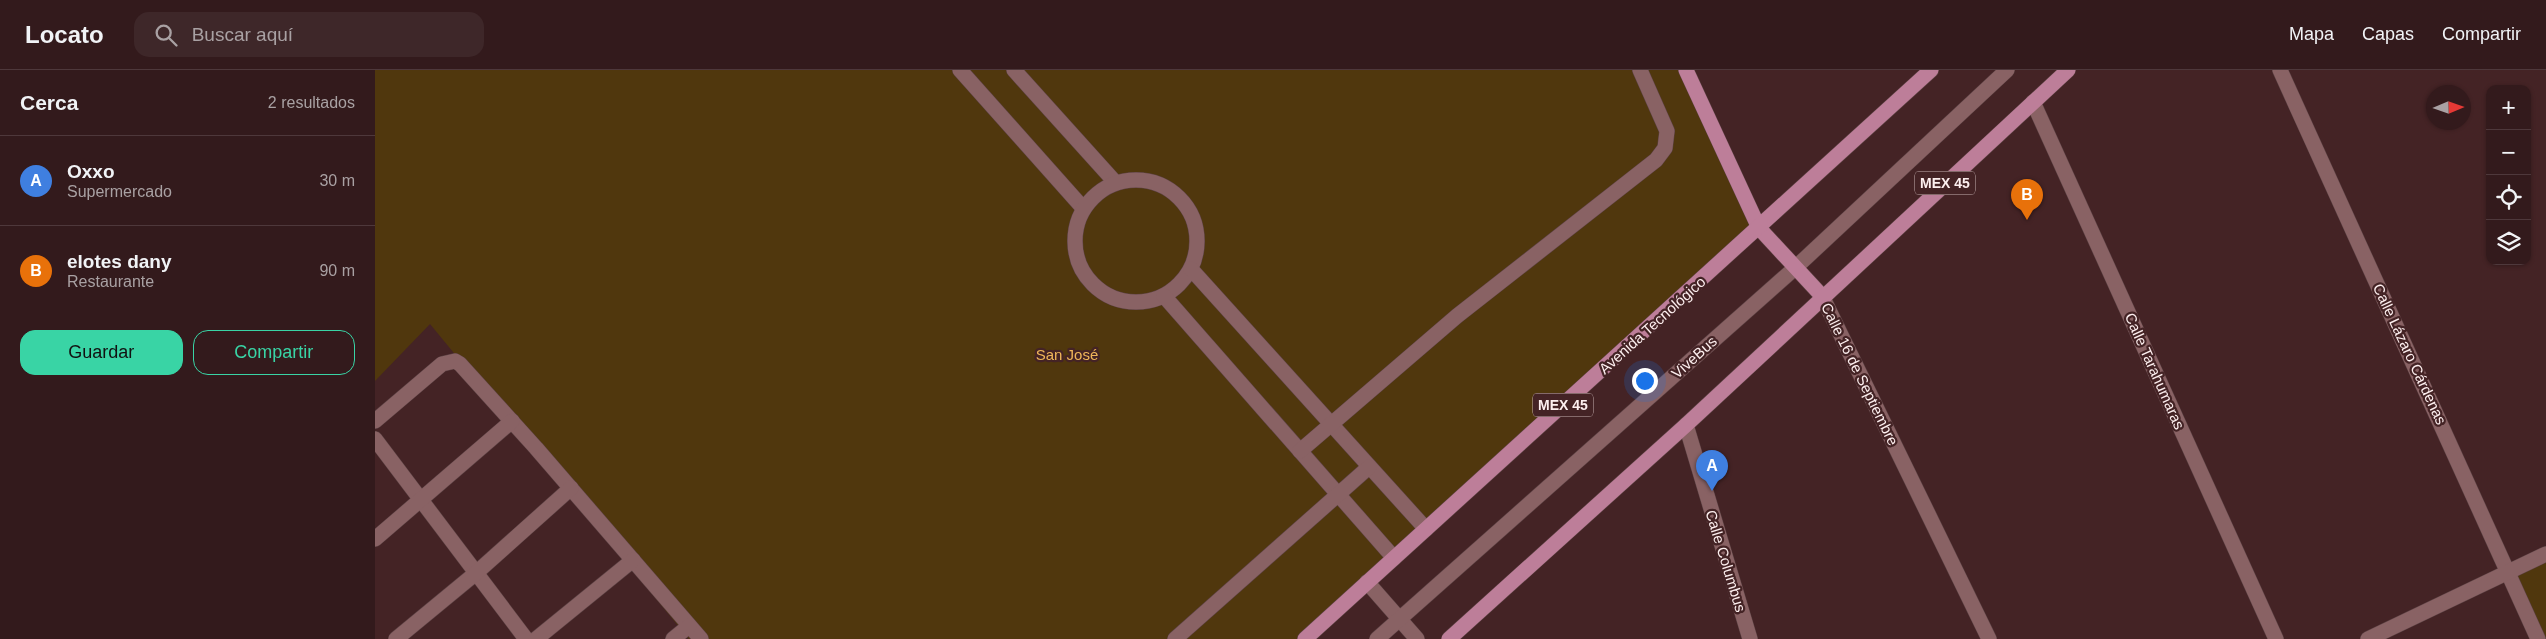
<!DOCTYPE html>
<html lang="es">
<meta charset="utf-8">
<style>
:root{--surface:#331a1c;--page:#3e2729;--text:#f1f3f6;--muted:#a9a1a3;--line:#4e383b;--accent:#39d4a5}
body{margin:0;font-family:Arial,sans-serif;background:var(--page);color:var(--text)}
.controls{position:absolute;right:15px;top:15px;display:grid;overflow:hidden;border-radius:10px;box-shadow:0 1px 4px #0004}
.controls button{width:45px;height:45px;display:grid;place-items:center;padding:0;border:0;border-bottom:1px solid var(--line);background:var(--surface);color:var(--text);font:25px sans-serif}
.compass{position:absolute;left:2051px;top:15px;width:45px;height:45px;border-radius:50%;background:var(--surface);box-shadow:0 1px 4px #0004;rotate:88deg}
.you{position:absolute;left:1269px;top:310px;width:18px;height:18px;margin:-12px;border:4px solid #fff;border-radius:50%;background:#1a73e8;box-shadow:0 0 0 8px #1a73e833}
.badge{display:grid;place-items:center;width:32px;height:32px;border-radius:50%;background:var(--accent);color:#fff;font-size:16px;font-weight:700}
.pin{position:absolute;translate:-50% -41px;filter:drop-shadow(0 1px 2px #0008)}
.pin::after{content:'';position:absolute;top:26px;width:18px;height:15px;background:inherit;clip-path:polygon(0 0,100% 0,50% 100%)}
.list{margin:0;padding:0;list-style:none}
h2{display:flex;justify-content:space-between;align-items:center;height:65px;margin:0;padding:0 20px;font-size:21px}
h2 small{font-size:16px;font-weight:400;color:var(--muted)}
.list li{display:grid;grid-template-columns:32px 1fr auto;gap:15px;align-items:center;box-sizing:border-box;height:90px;padding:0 20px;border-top:1px solid var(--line)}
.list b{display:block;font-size:19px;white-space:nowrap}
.list p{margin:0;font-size:16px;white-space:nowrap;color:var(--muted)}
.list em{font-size:16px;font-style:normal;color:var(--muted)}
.actions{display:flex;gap:10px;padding:15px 20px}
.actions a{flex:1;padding:11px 0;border:1px solid var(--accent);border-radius:15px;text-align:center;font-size:18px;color:var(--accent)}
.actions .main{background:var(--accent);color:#111}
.icon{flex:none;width:28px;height:28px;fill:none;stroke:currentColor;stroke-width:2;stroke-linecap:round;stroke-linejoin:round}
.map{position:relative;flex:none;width:2171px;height:569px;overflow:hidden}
header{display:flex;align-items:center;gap:30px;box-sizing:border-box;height:70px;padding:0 25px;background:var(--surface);border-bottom:1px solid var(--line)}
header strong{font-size:24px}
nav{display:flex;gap:28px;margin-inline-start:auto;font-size:18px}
.search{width:350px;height:45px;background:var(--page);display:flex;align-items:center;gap:12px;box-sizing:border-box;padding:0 18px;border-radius:15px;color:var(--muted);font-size:19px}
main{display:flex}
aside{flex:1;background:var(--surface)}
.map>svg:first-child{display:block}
.green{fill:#50370d}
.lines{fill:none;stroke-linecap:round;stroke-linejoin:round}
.minor-casing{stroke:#5c4244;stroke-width:16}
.major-casing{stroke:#5c4244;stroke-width:16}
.minor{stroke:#896264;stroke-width:15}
.major{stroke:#bd7e99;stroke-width:15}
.labels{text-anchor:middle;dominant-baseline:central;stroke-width:4.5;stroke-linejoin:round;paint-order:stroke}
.shield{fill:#442325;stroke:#c6b2b2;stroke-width:1}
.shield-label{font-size:14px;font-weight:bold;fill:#fdefef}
.street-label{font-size:15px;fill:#fdefef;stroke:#442325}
.park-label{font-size:15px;fill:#efb559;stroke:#442325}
</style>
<header>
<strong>Locato</strong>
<div class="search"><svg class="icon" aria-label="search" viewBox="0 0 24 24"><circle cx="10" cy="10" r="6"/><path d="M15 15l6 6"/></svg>Buscar aquí</div>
<nav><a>Mapa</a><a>Capas</a><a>Compartir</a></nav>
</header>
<main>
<aside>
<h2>Cerca<small>2 resultados</small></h2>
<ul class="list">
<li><span class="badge" style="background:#3f7fe0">A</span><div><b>Oxxo</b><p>Supermercado</p></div><em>30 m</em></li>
<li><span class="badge" style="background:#e8710a">B</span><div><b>elotes dany</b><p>Restaurante</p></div><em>90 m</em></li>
</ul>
<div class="actions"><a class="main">Guardar</a><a>Compartir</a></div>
</aside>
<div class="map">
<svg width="2171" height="569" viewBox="0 0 2171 569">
<rect width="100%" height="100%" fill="#442325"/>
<!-- green -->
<g class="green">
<path d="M0 0H1313L1384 158 931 569H314L55 254 0 311Z"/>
<path d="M2171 484V569H2163L2134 502Z"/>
</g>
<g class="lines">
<!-- minor casing -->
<g class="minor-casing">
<g id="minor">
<path d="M585 0 708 138"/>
<path d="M639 0 740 112"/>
<path d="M1905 0 2163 569"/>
<path d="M1658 32 1901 569"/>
<circle cx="761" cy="171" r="61"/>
<path d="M816 199 1051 459"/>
<path d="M789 226 1019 488"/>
<path d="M1447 226 1614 569"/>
<path d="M0 351 67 294 80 291 85 294 161 378 326 569"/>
<path d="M1311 355 1375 569"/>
<path d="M0 369 151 569"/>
<path d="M925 381 1082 246 1281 90 1290 78 1292 61 1265 0"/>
<path d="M0 469 137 351"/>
<path d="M992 512 1042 569"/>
<path d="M21 569 101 503 196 418"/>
<path d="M161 569 258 490"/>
<path d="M298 569 314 556"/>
<path d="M800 569 994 397"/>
<path d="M1002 569 1420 198 1632 0"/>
<path d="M1993 569 2171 484"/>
</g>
</g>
<!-- major casing -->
<g class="major-casing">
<g id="major">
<path d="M1311 0 1384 158 1447 226"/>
<path d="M930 569 1556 0"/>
<path d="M1074 569 1311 355 1693 0"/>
</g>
</g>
<!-- minor -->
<use href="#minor" class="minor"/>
<!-- major -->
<use href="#major" class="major"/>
</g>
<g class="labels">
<!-- shield labels -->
<g class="shield">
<rect x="1540" y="101.5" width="60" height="23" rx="4"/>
<rect x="1158" y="323.5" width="60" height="23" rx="4"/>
</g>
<g class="shield-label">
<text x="1570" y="113">MEX 45</text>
<text x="1188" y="335">MEX 45</text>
</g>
<!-- street labels -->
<g class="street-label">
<text transform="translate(1277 255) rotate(-42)">Avenida Tecnológico</text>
<text transform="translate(2035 284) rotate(65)">Calle Lázaro Cárdenas</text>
<text transform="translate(1319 287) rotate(-42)">ViveBus</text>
<text transform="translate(1780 301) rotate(66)">Calle Tarahumaras</text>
<text transform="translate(1485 304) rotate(64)">Calle 16 de Septiembre</text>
<text transform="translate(1351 491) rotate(73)">Calle Columbus</text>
</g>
<!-- park labels -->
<g class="park-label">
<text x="692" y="284">San José</text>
</g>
</g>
</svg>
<div class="controls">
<button>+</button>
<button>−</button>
<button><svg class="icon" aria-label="locate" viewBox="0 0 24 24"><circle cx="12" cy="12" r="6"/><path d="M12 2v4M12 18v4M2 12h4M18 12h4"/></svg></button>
<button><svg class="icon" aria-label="layers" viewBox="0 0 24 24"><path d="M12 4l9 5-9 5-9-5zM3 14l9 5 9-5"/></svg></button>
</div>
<svg class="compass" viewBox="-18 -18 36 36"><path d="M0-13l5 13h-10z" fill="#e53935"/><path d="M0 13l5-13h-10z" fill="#a9a1a3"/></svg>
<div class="you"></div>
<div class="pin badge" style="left:1337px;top:421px;background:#3f7fe0">A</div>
<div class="pin badge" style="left:1652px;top:150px;background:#e8710a">B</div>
</div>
</main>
